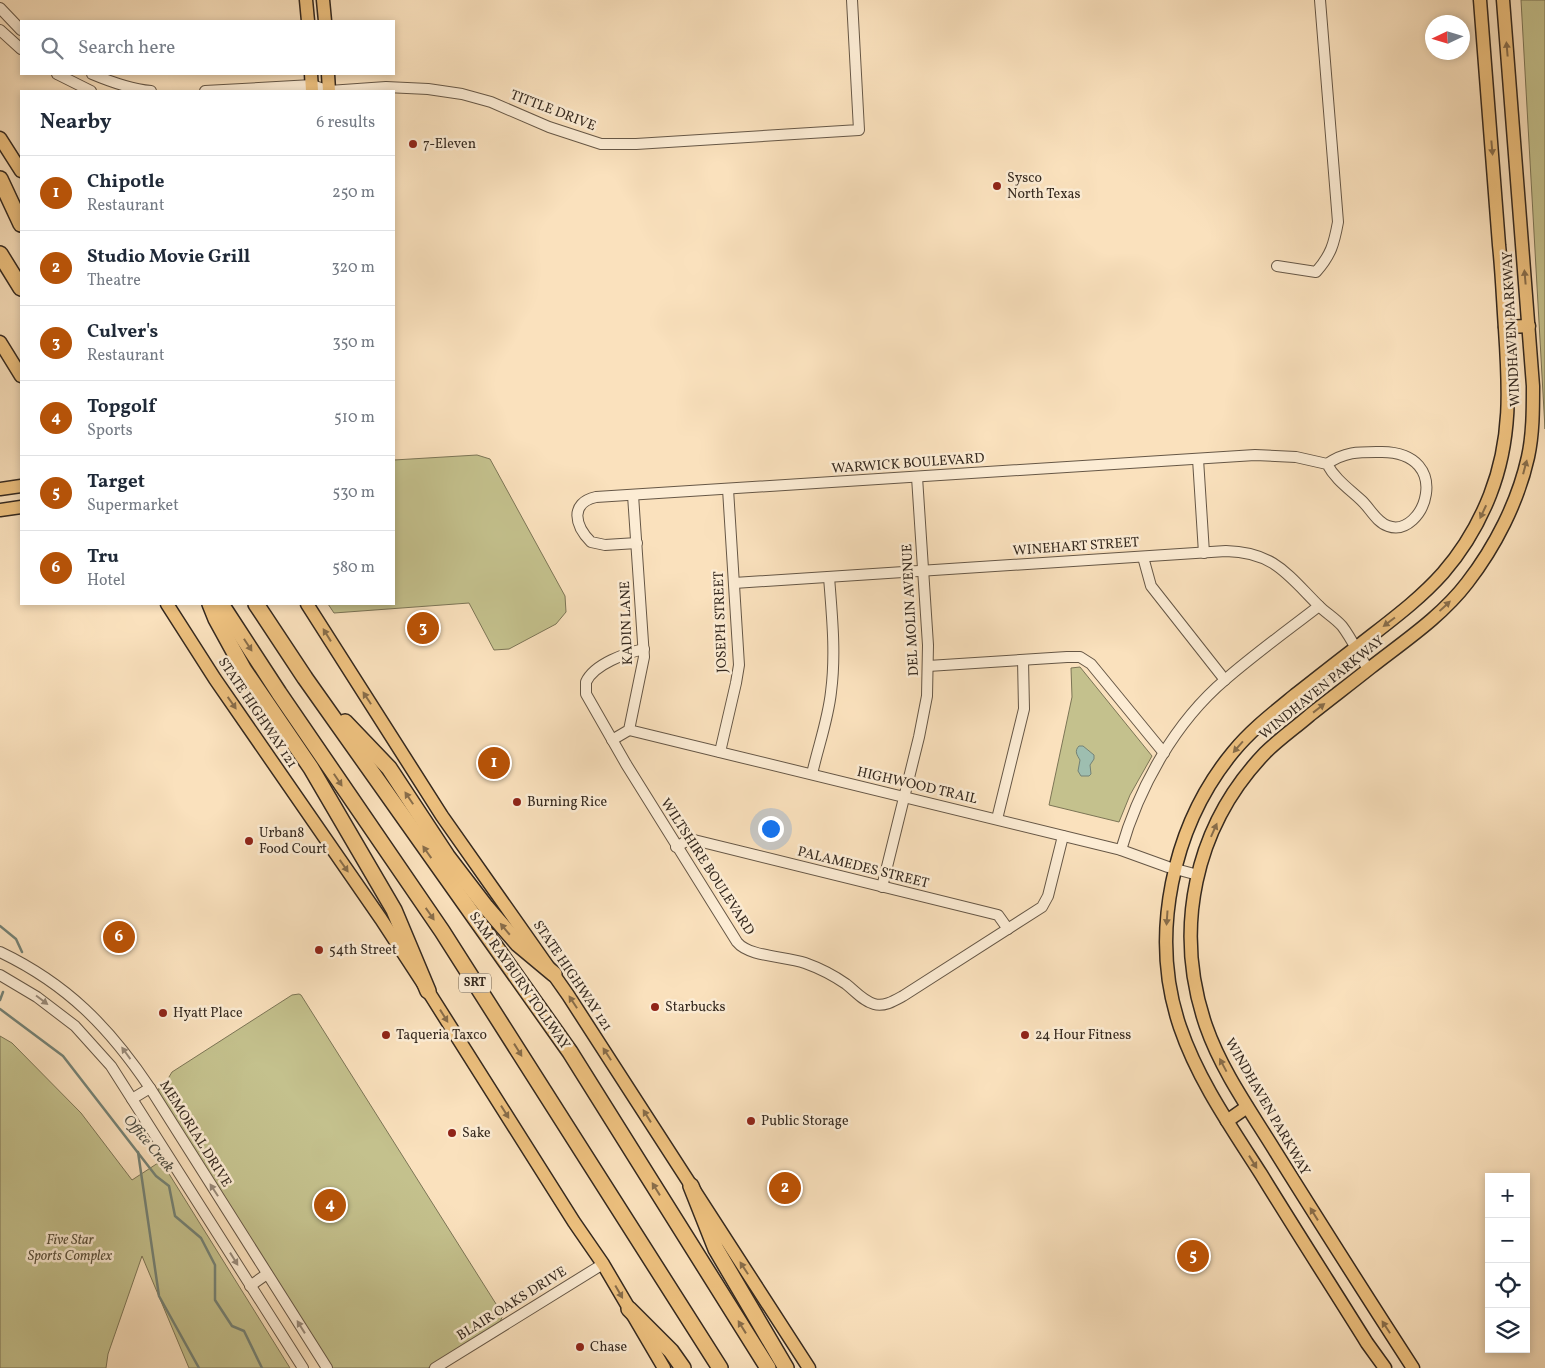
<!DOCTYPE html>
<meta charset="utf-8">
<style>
:root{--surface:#fff;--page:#f6f6f7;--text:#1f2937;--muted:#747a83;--line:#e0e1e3;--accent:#b45309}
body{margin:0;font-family:Vollkorn,serif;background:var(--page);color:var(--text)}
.controls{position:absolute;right:15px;bottom:15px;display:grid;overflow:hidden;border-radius:0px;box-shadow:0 2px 8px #0003}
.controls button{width:45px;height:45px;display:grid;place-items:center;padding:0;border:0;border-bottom:1px solid var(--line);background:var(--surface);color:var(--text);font:25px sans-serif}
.compass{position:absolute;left:1425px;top:15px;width:45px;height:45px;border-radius:50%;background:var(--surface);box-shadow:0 2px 8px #0003;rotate:266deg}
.you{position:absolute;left:770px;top:828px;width:18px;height:18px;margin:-12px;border:4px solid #fff;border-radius:50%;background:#1a73e8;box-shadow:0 0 0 8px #1a73e833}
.badge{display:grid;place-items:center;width:32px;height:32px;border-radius:50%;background:var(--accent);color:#fff;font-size:16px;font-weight:700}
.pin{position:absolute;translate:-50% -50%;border:2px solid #fff;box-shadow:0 1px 5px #0006}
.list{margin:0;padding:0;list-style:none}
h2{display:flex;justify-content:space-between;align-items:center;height:65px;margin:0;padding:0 20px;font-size:21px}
h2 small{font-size:16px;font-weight:400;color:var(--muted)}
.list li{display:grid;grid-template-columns:32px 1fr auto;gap:15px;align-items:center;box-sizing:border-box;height:75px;padding:0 20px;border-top:1px solid var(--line)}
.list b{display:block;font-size:19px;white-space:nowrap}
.list p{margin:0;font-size:16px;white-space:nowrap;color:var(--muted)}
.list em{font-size:16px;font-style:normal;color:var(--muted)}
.icon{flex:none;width:28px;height:28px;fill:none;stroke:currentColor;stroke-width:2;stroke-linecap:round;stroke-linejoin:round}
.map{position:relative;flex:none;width:1545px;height:1368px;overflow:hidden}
.search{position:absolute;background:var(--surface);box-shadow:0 2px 8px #0003;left:20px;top:20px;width:375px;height:55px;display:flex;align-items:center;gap:12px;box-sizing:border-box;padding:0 18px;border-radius:0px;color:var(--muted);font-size:19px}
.panel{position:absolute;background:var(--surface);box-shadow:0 2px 8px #0003;left:20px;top:90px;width:375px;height:515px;border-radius:0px}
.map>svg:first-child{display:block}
.green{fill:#c4c18d;stroke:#7c7556}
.water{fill:#9ebeb0;stroke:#748276}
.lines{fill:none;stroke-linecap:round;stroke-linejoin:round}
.stream{stroke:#748276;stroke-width:2.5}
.minor-casing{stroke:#665746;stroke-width:12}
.major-casing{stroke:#35291f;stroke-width:15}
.highway-casing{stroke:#35291f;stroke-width:18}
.minor{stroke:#fcecd4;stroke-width:10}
.major{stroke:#edc07e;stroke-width:12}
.highway{stroke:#edc07e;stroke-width:15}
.oneway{fill:#886d4a}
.oneway2{fill:#988a7a}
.poi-dot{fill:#8f2418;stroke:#fcecd4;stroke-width:2}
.labels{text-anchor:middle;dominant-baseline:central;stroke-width:5;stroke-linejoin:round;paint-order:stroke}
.shield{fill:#fcecd4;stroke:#716455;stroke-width:1}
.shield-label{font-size:12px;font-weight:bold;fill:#35291f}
.street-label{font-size:14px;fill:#35291f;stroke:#fcecd4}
.poi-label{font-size:14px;fill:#35291f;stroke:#fcecd4;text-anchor:start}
.park-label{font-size:14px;font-style:italic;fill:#594f3a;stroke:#fcecd4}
.water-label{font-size:15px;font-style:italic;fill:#4f4e43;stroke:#fcecd4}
</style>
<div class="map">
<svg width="1545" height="1368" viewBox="0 0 1545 1368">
<rect width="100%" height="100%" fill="#fae1bd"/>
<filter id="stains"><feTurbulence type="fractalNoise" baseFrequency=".004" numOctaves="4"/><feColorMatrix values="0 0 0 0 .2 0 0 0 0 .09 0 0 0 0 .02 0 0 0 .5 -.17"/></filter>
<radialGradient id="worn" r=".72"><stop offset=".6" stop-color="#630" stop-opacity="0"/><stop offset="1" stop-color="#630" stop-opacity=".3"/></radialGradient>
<!-- green -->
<g class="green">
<path d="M1521 0H1545V429Z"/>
<path d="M477 455 490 459 565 596 566 612 556 624 509 649 494 650 469 603 334 613 328 604H394V460Z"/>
<path d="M1080 667 1152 756 1130 795 1119 822 1049 805 1072 697 1071 668Z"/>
<path d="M299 994 301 995 503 1315 500 1322 428 1368H330L158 1094 159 1088 166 1082 172 1072 292 995Z"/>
<path d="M0 1036 12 1043 81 1113 132 1180 161 1161 290 1368H189L142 1256 108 1354 106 1368H0Z"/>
</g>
<!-- water -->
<path class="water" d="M1083 746 1094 755V759L1090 765 1091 774 1089 776H1081L1078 771 1080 760C1077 755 1074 751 1079 746Z"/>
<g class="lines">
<!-- stream -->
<g class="stream">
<path d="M0 926 16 939 22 952"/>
<path d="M0 1000 3 992"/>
<path d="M0 1009 63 1056 156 1176 169 1186 175 1216 201 1238 215 1265V1300L232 1326 244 1331 262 1368"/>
<path d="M138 1152 159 1296 199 1368"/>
</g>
<!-- minor casing -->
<g class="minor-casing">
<g id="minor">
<path d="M0 8 21 30"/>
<path d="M0 30 21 49"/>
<path d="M57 74 91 91"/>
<path d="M92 74C111 82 130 89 151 91"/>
<path d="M205 91 312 85 329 91 386 87 428 89 462 94 491 102 549 127 601 144H636L859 130 852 0"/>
<path d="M1277 266 1316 272C1331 255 1334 244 1338 222L1320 0"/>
<path d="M1198 459 1204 553"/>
<path d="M637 543 605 545 591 542C575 526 569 503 596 497L1255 455 1296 457 1327 464C1335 479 1348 488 1361 500 1370 508 1376 522 1388 526 1424 539 1455 453 1382 452 1360 452 1346 451 1327 464"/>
<path d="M1143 557 1151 586 1225 680"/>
<path d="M734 583 1226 551C1274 552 1288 575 1319 606 1326 613 1335 618 1342 626 1352 639 1359 655 1368 669"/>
<path d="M644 649C626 653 594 664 586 682V694L626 764 737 942C749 957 785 956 805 963 819 968 833 975 846 984 855 991 863 1001 874 1004 884 1007 894 1001 903 996L1042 907 1048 896 1063 836"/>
<path d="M928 666 1067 657H1080L1091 664 1164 753"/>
<path d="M629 730 1121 850 1168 867 1198 875"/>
<path d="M612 740 629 730 644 657 633 495"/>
<path d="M720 752 736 683 739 665 728 489"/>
<path d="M812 774C818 747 828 720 831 692 836 654 832 616 829 577"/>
<path d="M997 819 1024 709 1023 660"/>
<path d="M676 847 690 839 998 915 1008 929"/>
<path d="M1121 850C1139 787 1175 722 1226 679 1256 653 1288 630 1319 606"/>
<path d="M882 887 919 737 927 696 928 645 917 477"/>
<path d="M0 952C67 984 109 1027 150 1088L327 1368"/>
<path d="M0 975 37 997 75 1026 111 1066 303 1368"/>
<path d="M132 1099 150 1088"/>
<path d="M250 1286 267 1274"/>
<path d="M435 1368 603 1264"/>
</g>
</g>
<!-- major casing -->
<g class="major-casing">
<g id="major">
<path d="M306 0 308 21"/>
<path d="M323 0 325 21"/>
<path d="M311 74 312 91"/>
<path d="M328 74 329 91"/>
<path d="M0 138 21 171"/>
<path d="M1505 327 1529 326"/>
<path d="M0 342 21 376"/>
<path d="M0 489 21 486"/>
<path d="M0 510 21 507"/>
<path d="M167 604 215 679 381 919 428 991 574 1222 603 1264 664 1368"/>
<path d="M307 604 442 816 568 995 809 1368"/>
<path d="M1227 1121 1247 1107"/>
<path d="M1385 1368 1367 1343C1332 1287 1296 1231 1261 1174 1231 1127 1198 1080 1180 1027 1149 936 1172 826 1233 752 1251 730 1273 713 1295 695 1317 678 1339 660 1362 643 1390 621 1419 600 1443 573 1463 550 1479 523 1490 495 1512 439 1509 387 1505 329 1503 301 1502 273 1499 245 1493 163 1486 82 1480 0"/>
<path d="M1413 1368C1367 1297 1322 1226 1277 1154 1252 1113 1222 1072 1206 1026 1173 930 1194 827 1265 753 1279 739 1295 728 1310 715 1330 699 1350 684 1370 668 1403 642 1441 617 1467 583 1495 547 1518 502 1528 457 1533 434 1533 410 1533 386L1503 0"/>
</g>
</g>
<!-- highway casing -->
<g class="highway-casing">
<g id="highway">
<path d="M0 179 21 224"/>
<path d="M0 254 21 288"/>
<path d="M210 604 216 619 244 670 311 768 394 910 428 991"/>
<path d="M221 604 279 693 442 931 720 1368"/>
<path d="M256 604 305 678 570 1052 768 1368"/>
<path d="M345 722 389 768 447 856 486 907 518 944 554 974"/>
<path d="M691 1186 716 1249 786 1368"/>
<path d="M629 1309 671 1351 683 1368"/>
</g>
</g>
<!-- minor -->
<use href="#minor" class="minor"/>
<!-- major -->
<use href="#major" class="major"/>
<!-- highway -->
<use href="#highway" class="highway"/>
</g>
<!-- one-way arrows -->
<defs><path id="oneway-solid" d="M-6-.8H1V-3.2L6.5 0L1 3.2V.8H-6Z" transform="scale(1.25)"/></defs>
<g class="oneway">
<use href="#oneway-solid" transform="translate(1507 49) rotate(-95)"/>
<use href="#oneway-solid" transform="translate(1492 148) rotate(85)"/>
<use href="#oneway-solid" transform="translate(1525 277) rotate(-95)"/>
<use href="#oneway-solid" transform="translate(1525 467) rotate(-75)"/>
<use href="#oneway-solid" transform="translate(1483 512) rotate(115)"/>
<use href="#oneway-solid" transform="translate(1445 606) rotate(-43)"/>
<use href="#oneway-solid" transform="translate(1389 622) rotate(143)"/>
<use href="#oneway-solid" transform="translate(327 635) rotate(-122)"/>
<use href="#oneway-solid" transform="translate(248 645) rotate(57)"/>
<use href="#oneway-solid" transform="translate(367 698) rotate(-123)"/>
<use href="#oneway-solid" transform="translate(232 703) rotate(55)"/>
<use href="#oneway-solid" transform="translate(1319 708) rotate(-38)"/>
<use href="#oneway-solid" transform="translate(1238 747) rotate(131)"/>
<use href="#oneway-solid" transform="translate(338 780) rotate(56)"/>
<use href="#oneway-solid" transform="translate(409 798) rotate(-124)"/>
<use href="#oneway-solid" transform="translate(1214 830) rotate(-66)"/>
<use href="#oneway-solid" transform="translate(427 852) rotate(-125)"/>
<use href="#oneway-solid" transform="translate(344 866) rotate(55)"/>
<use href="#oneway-solid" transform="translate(430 914) rotate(55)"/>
<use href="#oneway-solid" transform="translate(1167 918) rotate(94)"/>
<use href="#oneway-solid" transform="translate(505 929) rotate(-130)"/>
<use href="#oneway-solid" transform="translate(573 1002) rotate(-123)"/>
<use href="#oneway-solid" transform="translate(444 1016) rotate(58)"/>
<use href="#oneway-solid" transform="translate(518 1050) rotate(58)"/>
<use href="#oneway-solid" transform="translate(607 1054) rotate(-123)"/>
<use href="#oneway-solid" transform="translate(1223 1065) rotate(-118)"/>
<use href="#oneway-solid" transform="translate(505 1112) rotate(58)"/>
<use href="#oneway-solid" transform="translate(647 1116) rotate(-122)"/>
<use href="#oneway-solid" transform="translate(1253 1162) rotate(58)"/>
<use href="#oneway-solid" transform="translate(656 1189) rotate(-122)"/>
<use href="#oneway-solid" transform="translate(1314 1214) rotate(-122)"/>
<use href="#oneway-solid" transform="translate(744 1268) rotate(-123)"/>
<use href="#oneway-solid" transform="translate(619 1292) rotate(60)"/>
<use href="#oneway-solid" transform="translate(742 1327) rotate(-122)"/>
<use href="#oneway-solid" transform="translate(1386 1327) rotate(-123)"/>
</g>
<g class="oneway2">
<use href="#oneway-solid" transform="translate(42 1000) rotate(37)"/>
<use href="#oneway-solid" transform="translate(126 1053) rotate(-126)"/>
<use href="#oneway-solid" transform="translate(214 1190) rotate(-123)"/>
<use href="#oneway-solid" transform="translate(234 1259) rotate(58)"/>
<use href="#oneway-solid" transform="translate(301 1327) rotate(-122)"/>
</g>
<!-- markers -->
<g class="poi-dot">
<circle cx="413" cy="144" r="5"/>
<circle cx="997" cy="186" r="5"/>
<circle cx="517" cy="802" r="5"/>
<circle cx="249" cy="841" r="5"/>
<circle cx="319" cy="950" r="5"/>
<circle cx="655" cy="1007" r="5"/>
<circle cx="163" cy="1013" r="5"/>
<circle cx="386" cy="1035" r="5"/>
<circle cx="1025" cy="1035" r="5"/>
<circle cx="751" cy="1121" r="5"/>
<circle cx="452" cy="1133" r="5"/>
<circle cx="580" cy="1347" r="5"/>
</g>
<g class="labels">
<!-- shield labels -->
<rect class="shield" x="459" y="973.5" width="32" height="19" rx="4"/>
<g class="shield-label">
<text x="475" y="983">SRT</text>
</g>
<!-- street labels -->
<g class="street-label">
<text transform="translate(553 111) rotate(21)">TITTLE DRIVE</text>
<text transform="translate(1512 329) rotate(-93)">WINDHAVEN PARKWAY</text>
<text transform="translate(908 464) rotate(-4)">WARWICK BOULEVARD</text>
<text transform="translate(1076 547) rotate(-4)">WINEHART STREET</text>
<text transform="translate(911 610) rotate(-93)">DEL MOLIN AVENUE</text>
<text transform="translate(721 622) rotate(-92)">JOSEPH STREET</text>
<text transform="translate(627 623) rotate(-92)">KADIN LANE</text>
<text transform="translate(1322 688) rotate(-39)">WINDHAVEN PARKWAY</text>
<text transform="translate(257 713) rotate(56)">STATE HIGHWAY 121</text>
<text transform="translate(917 786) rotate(13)">HIGHWOOD TRAIL</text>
<text transform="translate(707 867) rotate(57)">WILTSHIRE BOULEVARD</text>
<text transform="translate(863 868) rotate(14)">PALAMEDES STREET</text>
<text transform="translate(572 976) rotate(56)">STATE HIGHWAY 121</text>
<text transform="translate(519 981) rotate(55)">SAM RAYBURN TOLLWAY</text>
<text transform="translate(1267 1107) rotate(60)">WINDHAVEN PARKWAY</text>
<text transform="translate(195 1134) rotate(58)">MEMORIAL DRIVE</text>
<text transform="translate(512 1304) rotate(-32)">BLAIR OAKS DRIVE</text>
</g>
<!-- poi labels -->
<g class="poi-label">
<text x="423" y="144">7-Eleven</text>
<text x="1007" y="178">Sysco<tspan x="1007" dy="16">North Texas</tspan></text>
<text x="527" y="802">Burning Rice</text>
<text x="259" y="833">Urban8<tspan x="259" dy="16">Food Court</tspan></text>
<text x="329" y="950">54th Street</text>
<text x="665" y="1007">Starbucks</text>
<text x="173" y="1013">Hyatt Place</text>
<text x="396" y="1035">Taqueria Taxco</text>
<text x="1035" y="1035">24 Hour Fitness</text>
<text x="761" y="1121">Public Storage</text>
<text x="462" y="1133">Sake</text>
<text x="590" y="1347">Chase</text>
</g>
<!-- park labels -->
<g class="park-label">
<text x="70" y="1240">Five Star<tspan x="70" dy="16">Sports Complex</tspan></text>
</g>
<!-- water labels -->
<g class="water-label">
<text transform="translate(148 1144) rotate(50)">Office Creek</text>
</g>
</g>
<rect width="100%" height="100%" filter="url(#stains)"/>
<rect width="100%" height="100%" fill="url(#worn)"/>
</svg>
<div class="controls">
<button>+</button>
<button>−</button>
<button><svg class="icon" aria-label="locate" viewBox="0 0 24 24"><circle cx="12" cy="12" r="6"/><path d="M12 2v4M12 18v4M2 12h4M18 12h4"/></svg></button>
<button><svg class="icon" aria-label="layers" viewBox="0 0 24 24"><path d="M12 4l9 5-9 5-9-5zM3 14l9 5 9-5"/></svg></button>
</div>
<svg class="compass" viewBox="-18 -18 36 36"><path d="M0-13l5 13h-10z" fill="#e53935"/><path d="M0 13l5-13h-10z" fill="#747a83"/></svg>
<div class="you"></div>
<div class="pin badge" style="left:494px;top:763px">1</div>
<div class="pin badge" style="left:785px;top:1188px">2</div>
<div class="pin badge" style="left:423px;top:628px">3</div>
<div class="pin badge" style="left:330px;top:1205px">4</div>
<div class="pin badge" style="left:1193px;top:1256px">5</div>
<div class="pin badge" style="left:119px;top:937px">6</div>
<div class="search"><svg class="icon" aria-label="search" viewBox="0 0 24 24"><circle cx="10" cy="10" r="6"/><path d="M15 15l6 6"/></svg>Search here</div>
<section class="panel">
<h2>Nearby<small>6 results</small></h2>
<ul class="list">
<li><span class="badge">1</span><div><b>Chipotle</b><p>Restaurant</p></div><em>250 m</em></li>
<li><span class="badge">2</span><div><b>Studio Movie Grill</b><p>Theatre</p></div><em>320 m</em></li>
<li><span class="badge">3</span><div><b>Culver's</b><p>Restaurant</p></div><em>350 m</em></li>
<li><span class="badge">4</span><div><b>Topgolf</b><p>Sports</p></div><em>510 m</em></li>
<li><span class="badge">5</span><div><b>Target</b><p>Supermarket</p></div><em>530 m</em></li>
<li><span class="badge">6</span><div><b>Tru</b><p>Hotel</p></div><em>580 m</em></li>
</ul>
</section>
</div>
